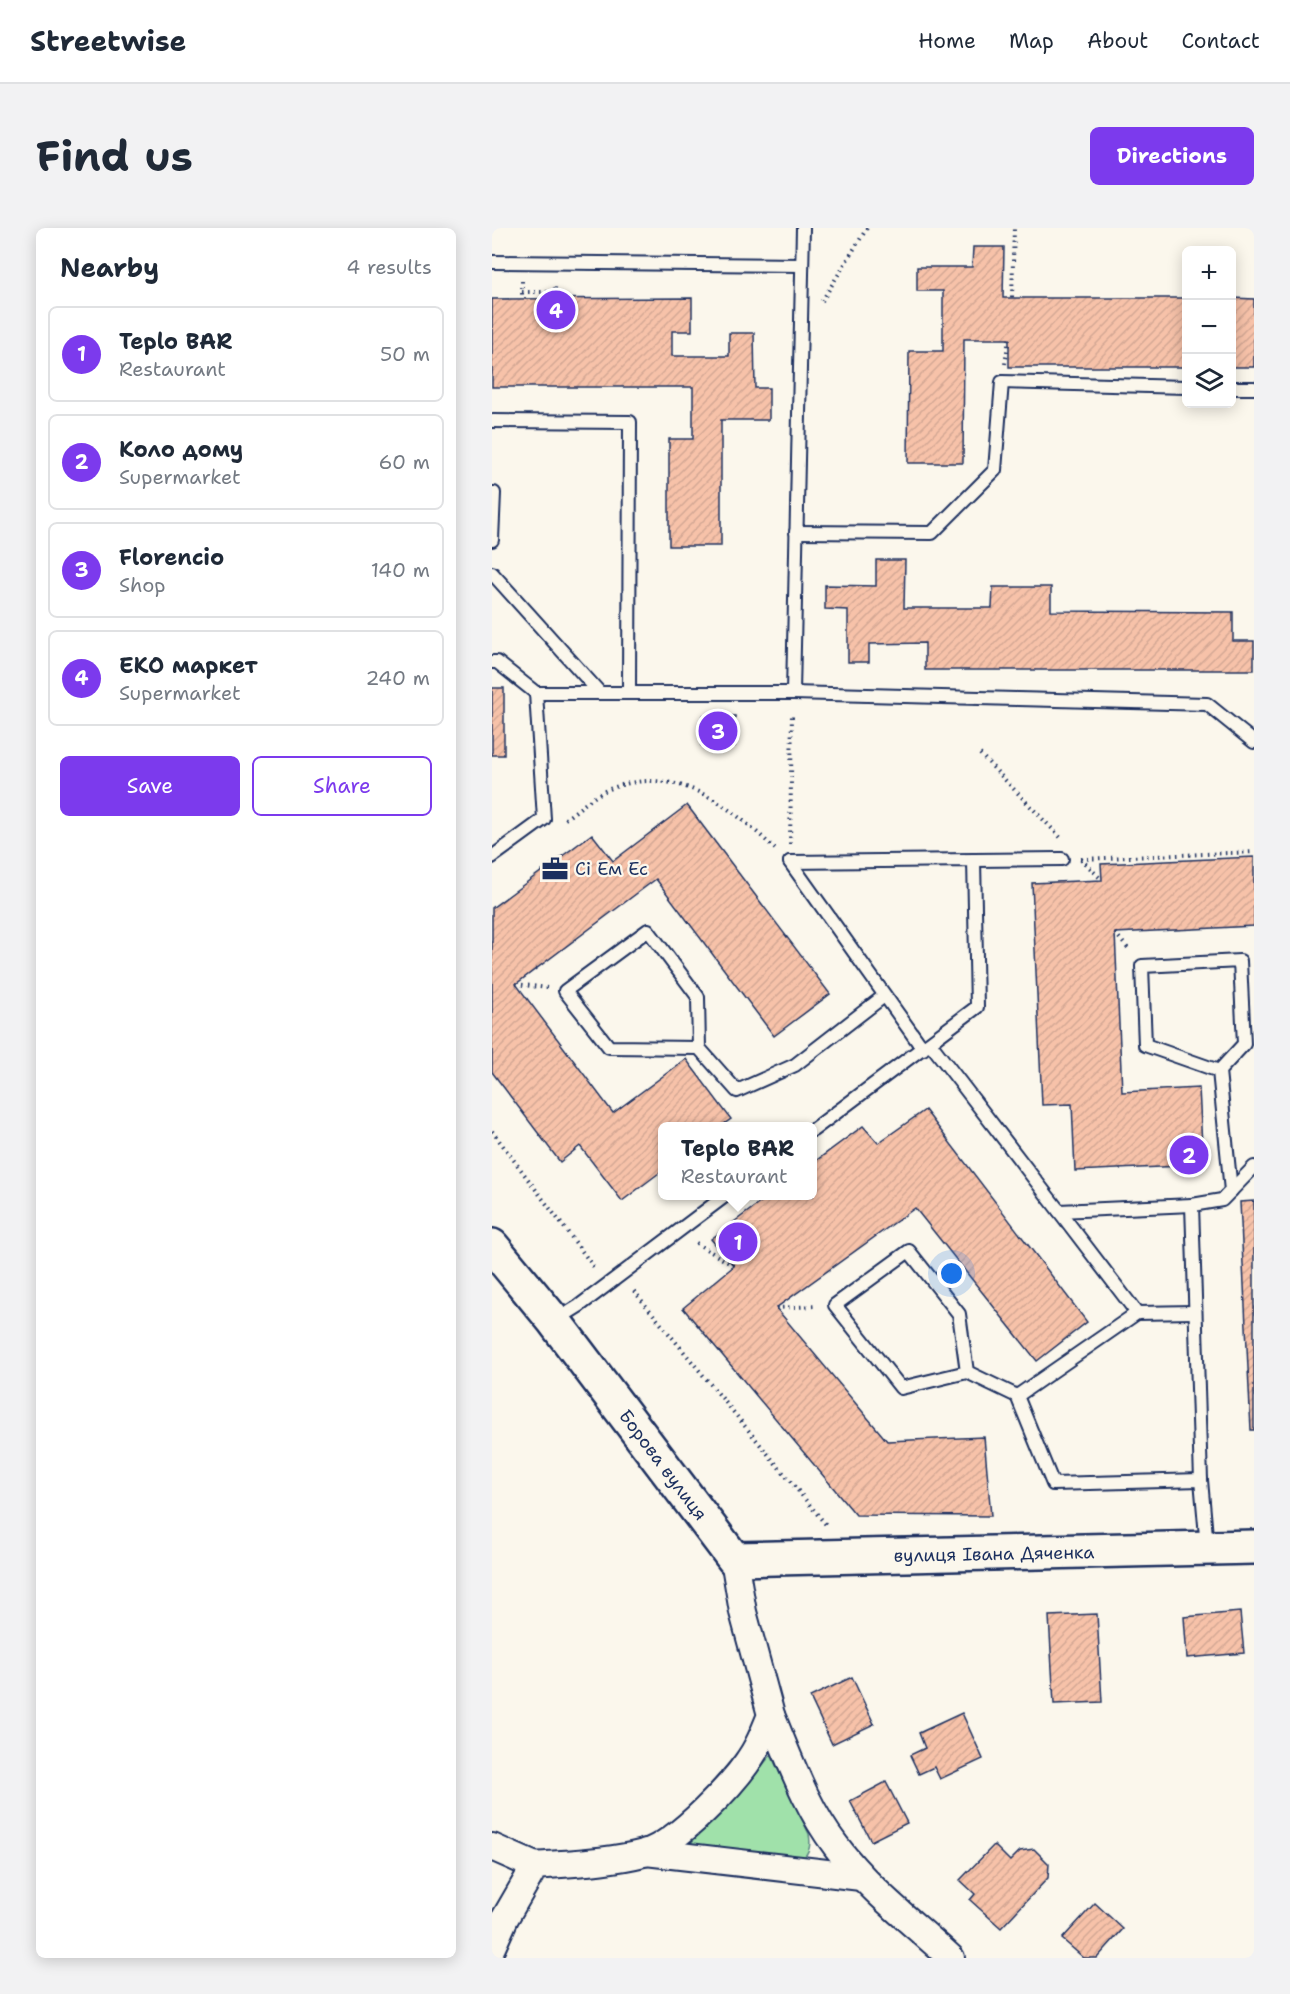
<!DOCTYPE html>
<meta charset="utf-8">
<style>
:root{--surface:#fff;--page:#f2f2f3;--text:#1f2937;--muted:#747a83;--line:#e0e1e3;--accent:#7c3aed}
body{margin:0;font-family:"Shantell Sans",sans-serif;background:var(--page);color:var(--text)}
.controls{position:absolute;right:18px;top:18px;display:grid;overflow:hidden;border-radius:9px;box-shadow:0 3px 15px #0003}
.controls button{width:54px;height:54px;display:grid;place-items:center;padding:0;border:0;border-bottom:2px solid var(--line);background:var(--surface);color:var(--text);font:30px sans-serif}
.you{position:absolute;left:460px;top:1046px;width:21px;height:21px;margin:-15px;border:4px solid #fff;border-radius:50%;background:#1a73e8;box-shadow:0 0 0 9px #1a73e833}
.badge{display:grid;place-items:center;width:39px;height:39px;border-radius:50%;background:var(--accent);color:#fff;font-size:20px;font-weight:700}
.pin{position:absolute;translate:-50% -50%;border:3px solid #fff;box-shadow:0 2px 6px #0006}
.popup{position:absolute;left:166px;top:894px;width:159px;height:78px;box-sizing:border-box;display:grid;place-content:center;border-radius:9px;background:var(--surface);filter:drop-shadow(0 2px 4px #0005);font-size:20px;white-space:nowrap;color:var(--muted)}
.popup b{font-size:22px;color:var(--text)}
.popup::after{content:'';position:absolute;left:50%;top:100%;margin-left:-12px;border:12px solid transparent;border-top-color:var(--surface)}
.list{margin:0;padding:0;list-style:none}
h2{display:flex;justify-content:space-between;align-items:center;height:78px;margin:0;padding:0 24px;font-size:26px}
h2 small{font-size:20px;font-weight:400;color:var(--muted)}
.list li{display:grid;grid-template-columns:39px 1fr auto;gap:18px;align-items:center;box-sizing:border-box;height:96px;margin:0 12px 12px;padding:0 12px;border:2px solid var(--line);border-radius:9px}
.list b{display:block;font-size:22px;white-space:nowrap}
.list p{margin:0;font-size:20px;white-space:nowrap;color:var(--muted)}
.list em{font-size:20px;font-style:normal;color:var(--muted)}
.actions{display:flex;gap:12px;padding:18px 24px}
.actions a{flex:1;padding:14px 0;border:2px solid var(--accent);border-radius:9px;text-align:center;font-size:21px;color:var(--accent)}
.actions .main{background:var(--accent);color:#fff}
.icon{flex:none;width:33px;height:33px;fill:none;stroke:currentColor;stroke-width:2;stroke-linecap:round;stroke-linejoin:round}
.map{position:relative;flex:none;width:762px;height:1730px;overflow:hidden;border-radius:9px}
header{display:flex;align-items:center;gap:36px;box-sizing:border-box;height:84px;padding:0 30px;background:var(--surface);border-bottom:2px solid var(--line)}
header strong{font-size:28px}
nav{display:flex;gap:33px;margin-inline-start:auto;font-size:21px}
.intro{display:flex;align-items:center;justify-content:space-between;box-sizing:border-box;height:144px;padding:0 36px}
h1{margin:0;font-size:42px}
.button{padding:15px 27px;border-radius:9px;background:var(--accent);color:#fff;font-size:21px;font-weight:700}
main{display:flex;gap:36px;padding:0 36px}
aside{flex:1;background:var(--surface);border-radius:9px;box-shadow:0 3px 15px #0003}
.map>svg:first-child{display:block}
.green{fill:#a0e1aa;stroke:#5e8884;stroke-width:1.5}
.building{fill:url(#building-hatch);stroke:#1b2f5e;stroke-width:1.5}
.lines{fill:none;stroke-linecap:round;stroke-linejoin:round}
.lane-casing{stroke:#1b2f5e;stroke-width:16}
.street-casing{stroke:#1b2f5e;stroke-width:30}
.secondary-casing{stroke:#1b2f5e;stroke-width:38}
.path{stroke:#1b2f5e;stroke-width:4;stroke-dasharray:1.5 4.5;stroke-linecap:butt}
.lane{stroke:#fbf7ec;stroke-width:12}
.street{stroke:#fbf7ec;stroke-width:26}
.secondary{stroke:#fbf7ec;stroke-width:33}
.labels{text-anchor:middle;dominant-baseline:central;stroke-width:4.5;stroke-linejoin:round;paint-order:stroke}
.poi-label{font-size:18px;fill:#1b2f5e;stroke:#fbf7ec;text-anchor:start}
.street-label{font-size:18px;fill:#1b2f5e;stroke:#fbf7ec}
</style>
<header>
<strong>Streetwise</strong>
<nav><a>Home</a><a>Map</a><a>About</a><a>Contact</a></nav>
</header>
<div class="intro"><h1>Find us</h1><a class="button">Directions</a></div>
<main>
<aside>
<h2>Nearby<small>4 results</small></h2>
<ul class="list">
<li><span class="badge">1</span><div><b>Teplo BAR</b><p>Restaurant</p></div><em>50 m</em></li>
<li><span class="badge">2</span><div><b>Коло дому</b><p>Supermarket</p></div><em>60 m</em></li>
<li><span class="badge">3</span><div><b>Florencio</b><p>Shop</p></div><em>140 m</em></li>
<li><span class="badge">4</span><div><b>ЕКО маркет</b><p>Supermarket</p></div><em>240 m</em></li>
</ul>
<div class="actions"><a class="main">Save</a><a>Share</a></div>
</aside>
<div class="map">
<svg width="762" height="1730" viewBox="0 0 762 1730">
<defs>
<pattern id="building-hatch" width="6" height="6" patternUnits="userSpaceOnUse" patternTransform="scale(1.5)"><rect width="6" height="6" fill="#f7c2a9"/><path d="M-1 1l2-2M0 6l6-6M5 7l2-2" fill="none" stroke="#d3a794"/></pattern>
</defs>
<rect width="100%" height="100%" fill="#fbf7ec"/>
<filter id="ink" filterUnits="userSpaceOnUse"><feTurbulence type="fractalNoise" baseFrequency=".0167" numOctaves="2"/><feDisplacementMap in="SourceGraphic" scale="12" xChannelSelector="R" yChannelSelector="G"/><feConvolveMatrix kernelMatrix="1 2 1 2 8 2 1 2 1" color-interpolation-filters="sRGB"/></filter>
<g filter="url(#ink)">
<!-- green -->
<path class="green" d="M279 1527 317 1606C319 1617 318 1623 310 1632L192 1622 246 1566Z"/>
<!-- building -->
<g class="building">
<path d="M481 19H512L511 70H694V139H517V111H472L471 235H416L417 123H451V63H425V39H480Z"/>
<path d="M200 70V103H180V128H237V105H262L263 160H277V192H229V318H177V211H201V159H0V71Z"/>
<path d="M740 70 762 71V139H740Z"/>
<path d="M384 332H413L412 380H500L501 359H559V383L741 384V413H762V442H433V415L377 416V434H356V382L333 381V357L384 358Z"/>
<rect x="0" y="460" width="12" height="67"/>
<path d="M210 488H243V518L209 517Z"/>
<path d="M195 577 338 766 282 808 164 651 24 756 121 885 194 831 239 891 229 898H171V942L130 973 88 918 68 934 0 844V680L100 606 121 633Z"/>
<path d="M762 629V698L623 705 630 864 707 860 711 937 583 943 580 876 550 877 540 655 610 652 609 636Z"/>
<path d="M433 882 595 1094 545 1133 423 980 284 1080 395 1213 492 1209 499 1288 364 1287 191 1080 242 1038 219 1011 277 968H321V935L371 898 386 915Z"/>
<path d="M762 973V1202H759L748 974Z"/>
<path d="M748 1384 752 1425 695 1430 692 1389Z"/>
<path d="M605 1386 610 1474 562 1476 557 1388Z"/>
<path d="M360 1449 382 1496 340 1516 318 1469Z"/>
<path d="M470 1485 491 1531 448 1551 442 1539 427 1546 418 1527 433 1520 427 1505Z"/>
<path d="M394 1554 415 1595 379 1613 358 1573Z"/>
<path d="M502 1617 518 1633 528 1623 542 1621 557 1636 556 1650 509 1700 478 1672 483 1666 468 1652Z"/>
<path d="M603 1675 631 1701 605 1730H592L570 1711Z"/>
</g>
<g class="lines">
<!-- lane casing -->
<g class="lane-casing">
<g id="lane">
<path d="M0 34 310 37"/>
<path d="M740 160H762"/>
<path d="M0 193 138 194 137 465"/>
<path d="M0 265H2L0 312"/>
<path d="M304 304 440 305 503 242 510 154 694 159"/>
<path d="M0 345 108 465"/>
<path d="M0 434H5L44 465"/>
<path d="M301 465 311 0"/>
<path d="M0 629 52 591 44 465H301L715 476 762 514"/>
<path d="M482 632 570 631"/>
<path d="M298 634 482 632 485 779 321 902"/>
<path d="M298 634 431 821"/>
<path d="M438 815 567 983 700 977"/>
<path d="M207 820 206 769 156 702 73 763 117 819 207 820 245 863 303 837 392 768"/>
<path d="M727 843 752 816 748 733 650 738 653 817 727 843 739 963"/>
<path d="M567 983 645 1085"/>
<path d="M702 1084 645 1085 525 1168 561 1256 709 1252"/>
<path d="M63 1093 87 1078 233 968"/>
<path d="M475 1144 409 1160 343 1077 417 1023 467 1086 475 1144 525 1168"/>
<path d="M715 1319 709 1252 700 977 730 972 762 939"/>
</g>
</g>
<!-- street casing -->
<g class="street-casing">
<g id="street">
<path d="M279 1487C298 1532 314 1579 344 1618 376 1661 420 1694 459 1730"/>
<path d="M0 1619 43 1638"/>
<path d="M154 1624 369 1649"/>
<path d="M0 1719 13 1690 43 1638C79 1635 117 1634 152 1625 185 1616 245 1553 262 1524 269 1513 274 1499 279 1487L251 1384 242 1331"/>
</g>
</g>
<!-- secondary casing -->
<g class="secondary-casing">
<path id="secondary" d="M0 1018 62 1093 242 1331 762 1319"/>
</g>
<!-- path -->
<g class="path">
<path d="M30 53V71"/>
<path d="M30 64H63V56"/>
<path d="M520 69 522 0"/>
<path d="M330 73 375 0"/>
<path d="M513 136 517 111"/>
<path d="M488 526 570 611"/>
<path d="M73 591C86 582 101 568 115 562 183 534 236 576 283 621"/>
<path d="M298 616 300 485"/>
<path d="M589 631 762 624"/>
<path d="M589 631 610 652"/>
<path d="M623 705 638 723"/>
<path d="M24 756 55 760"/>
<path d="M0 903 104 1042"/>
<path d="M204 1015 242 1038"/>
<path d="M142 1063 335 1298"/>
<path d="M284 1080 324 1078"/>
</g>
<!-- lane -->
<use href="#lane" class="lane"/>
<!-- street -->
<use href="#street" class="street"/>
<!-- secondary -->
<use href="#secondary" class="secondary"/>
</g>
</g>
<!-- icons -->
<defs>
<g id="office-bare" transform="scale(2.07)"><path d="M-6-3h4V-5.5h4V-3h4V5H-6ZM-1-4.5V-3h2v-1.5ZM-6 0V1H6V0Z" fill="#1b2f5e" stroke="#fbf7ec" stroke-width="2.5" paint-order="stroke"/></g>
</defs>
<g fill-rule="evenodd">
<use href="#office-bare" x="63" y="641"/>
</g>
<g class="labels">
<!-- poi labels -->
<g class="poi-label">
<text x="83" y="641">Сі Ем Ес</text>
</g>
<!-- street labels -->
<g class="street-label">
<text transform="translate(171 1237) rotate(53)">Борова вулиця</text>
<text transform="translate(502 1326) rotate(-1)">вулиця Івана Дяченка</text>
</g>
</g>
</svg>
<div class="controls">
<button>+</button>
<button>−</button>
<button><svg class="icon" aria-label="layers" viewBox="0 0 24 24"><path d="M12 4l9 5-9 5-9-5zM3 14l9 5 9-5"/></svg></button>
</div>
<div class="you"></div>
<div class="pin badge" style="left:246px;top:1014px">1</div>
<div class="popup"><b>Teplo BAR</b>Restaurant</div>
<div class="pin badge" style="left:697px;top:927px">2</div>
<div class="pin badge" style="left:226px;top:503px">3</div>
<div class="pin badge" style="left:64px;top:82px">4</div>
</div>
</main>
